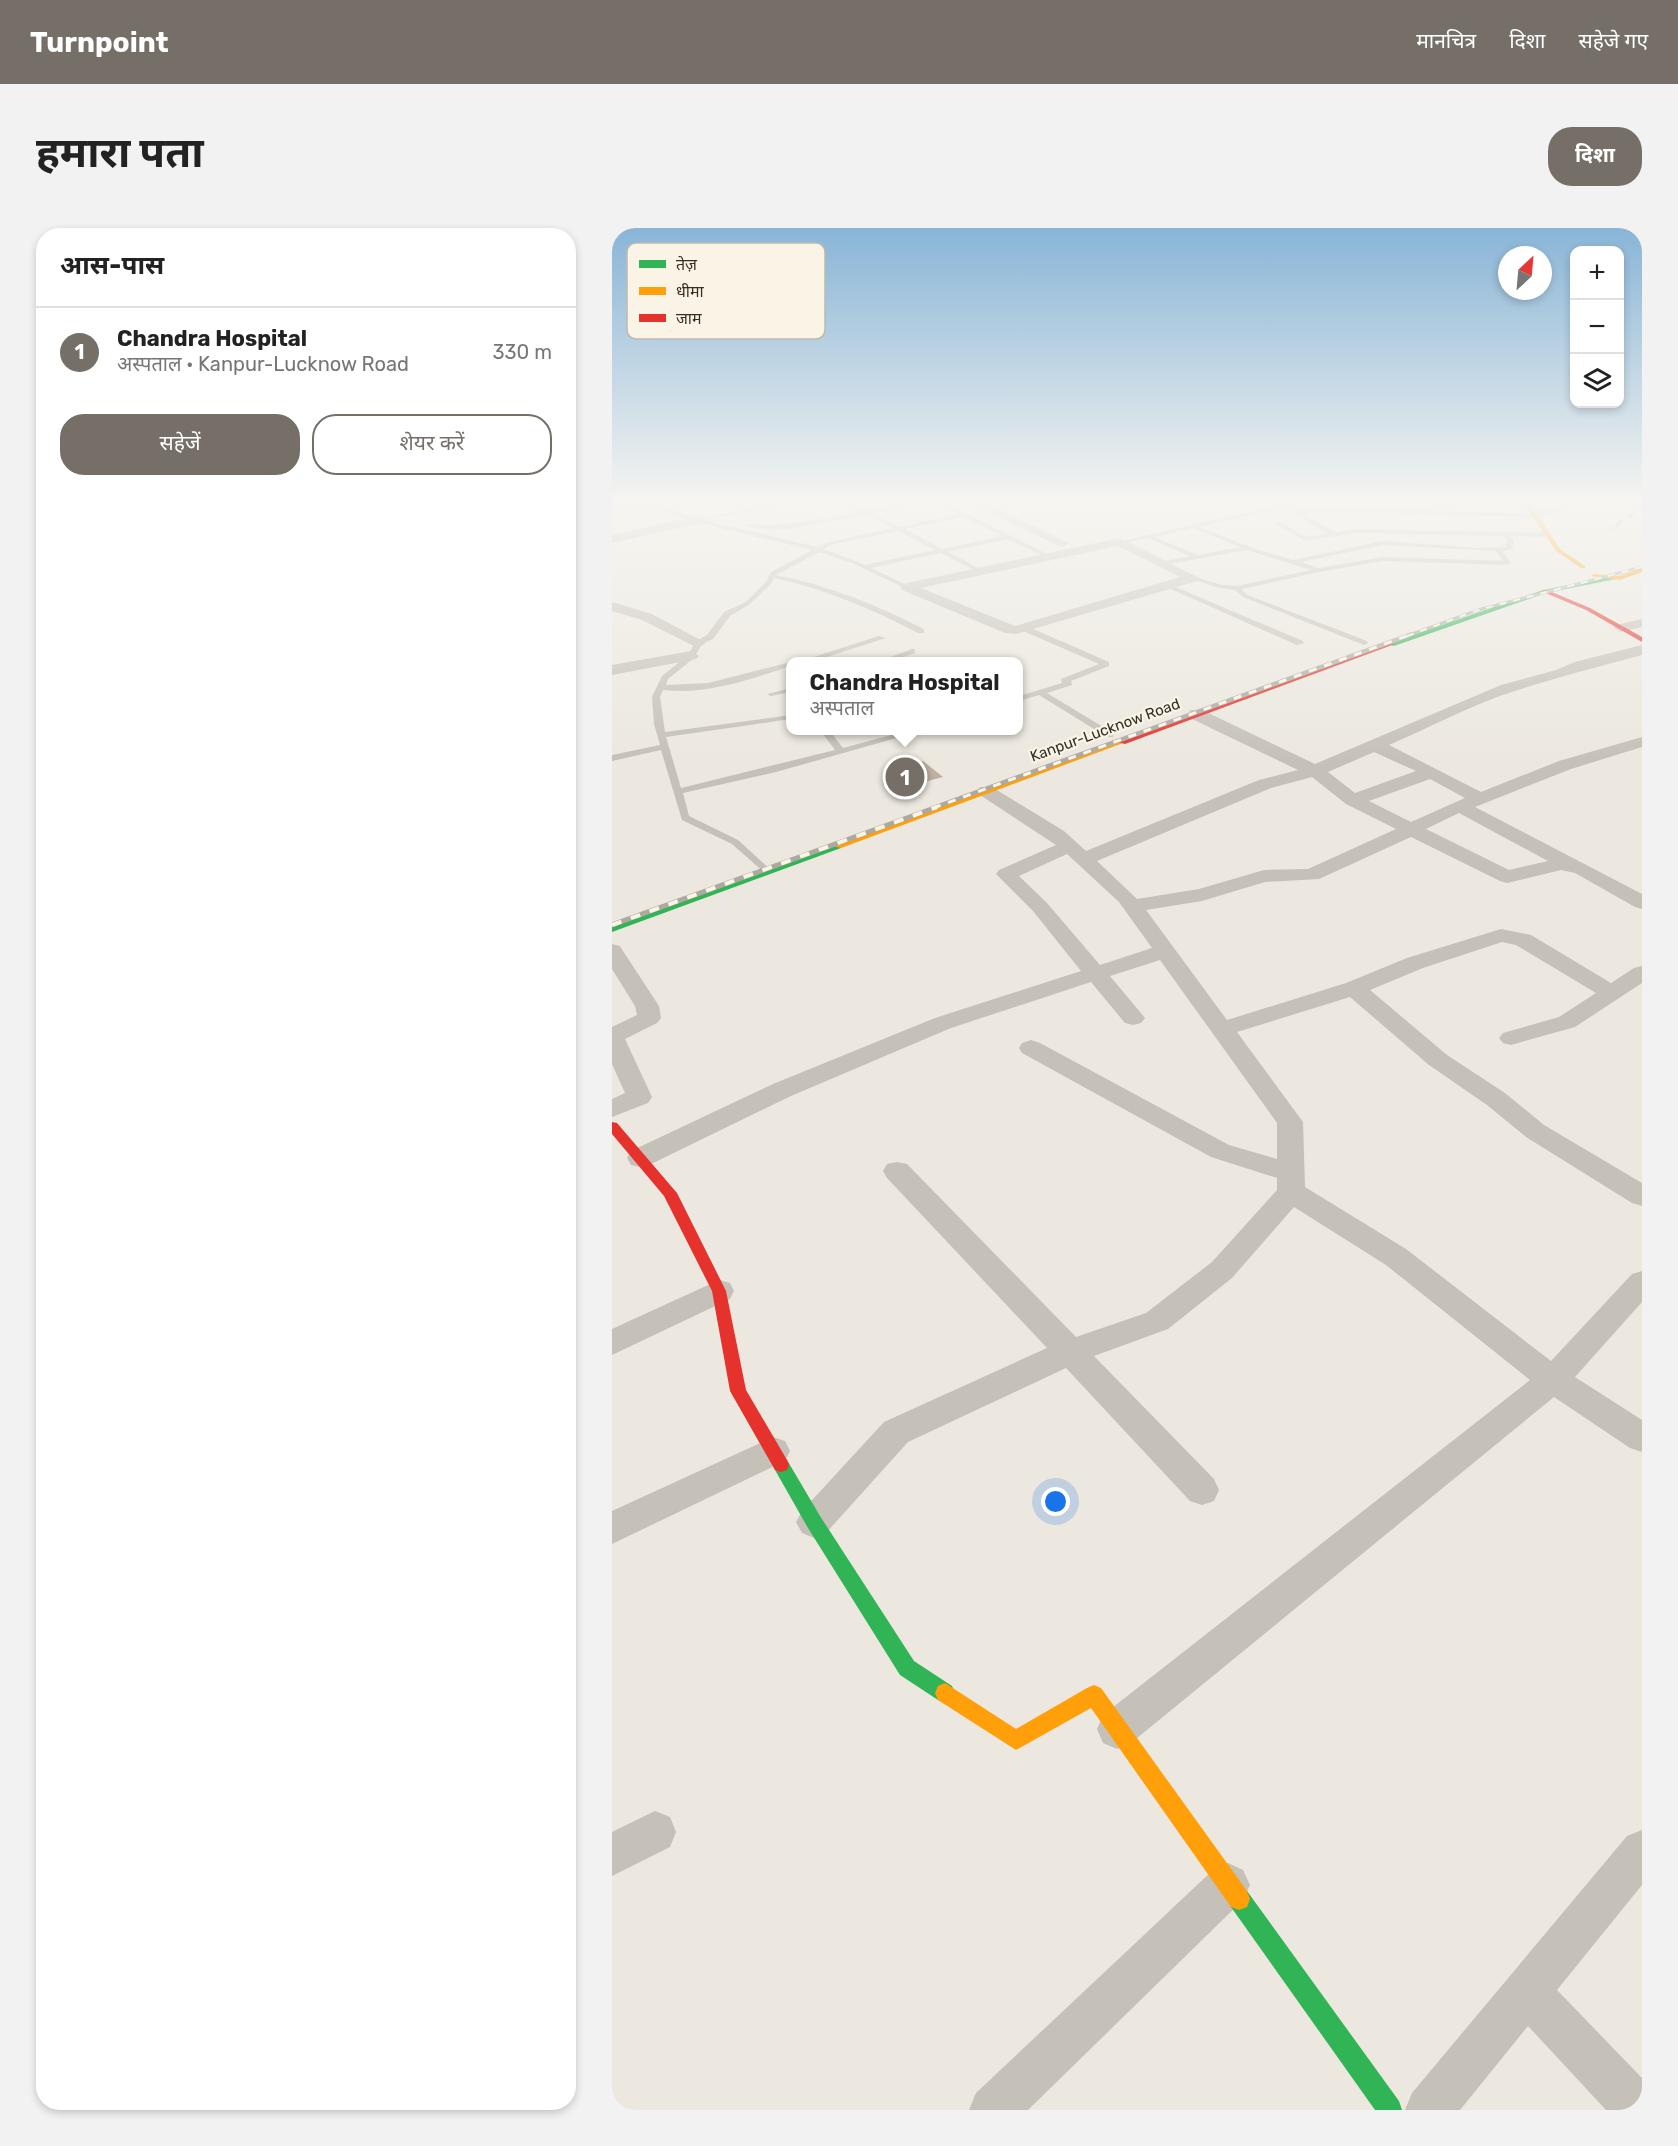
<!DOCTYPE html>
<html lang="hi">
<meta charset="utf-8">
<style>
:root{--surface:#fff;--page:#f2f2f2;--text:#222;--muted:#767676;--line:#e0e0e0;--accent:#756f67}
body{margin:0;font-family:Rubik,"Noto Sans Devanagari",sans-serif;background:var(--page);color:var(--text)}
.controls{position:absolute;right:18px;top:18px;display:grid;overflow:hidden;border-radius:12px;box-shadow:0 3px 9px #0003}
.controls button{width:54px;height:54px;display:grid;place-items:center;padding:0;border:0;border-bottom:2px solid var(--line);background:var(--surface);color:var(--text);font:30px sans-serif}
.compass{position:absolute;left:886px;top:18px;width:54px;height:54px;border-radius:50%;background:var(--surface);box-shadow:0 3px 9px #0003;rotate:26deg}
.you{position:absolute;left:444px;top:1274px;width:21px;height:21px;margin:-15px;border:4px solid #fff;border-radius:50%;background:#1a73e8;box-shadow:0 0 0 9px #1a73e833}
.badge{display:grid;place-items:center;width:39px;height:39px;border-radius:50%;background:var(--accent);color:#fff;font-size:20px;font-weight:700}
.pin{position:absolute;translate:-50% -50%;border:3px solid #fff;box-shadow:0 2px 6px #0006}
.popup{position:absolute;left:174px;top:429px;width:237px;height:78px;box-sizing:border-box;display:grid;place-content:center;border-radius:12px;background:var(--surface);filter:drop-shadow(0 2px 4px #0005);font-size:20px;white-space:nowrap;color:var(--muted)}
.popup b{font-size:22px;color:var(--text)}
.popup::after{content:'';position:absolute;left:50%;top:100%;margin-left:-12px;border:12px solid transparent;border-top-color:var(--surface)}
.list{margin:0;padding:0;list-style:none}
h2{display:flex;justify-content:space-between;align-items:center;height:78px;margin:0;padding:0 24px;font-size:26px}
h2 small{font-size:20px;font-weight:400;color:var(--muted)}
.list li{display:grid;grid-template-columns:39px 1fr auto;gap:18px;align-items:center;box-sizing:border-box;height:90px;padding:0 24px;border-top:2px solid var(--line)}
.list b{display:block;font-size:22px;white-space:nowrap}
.list p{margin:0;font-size:20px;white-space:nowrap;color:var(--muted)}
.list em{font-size:20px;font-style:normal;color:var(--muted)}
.actions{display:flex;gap:12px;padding:18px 24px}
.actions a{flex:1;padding:14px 0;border:2px solid var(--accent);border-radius:24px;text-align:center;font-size:21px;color:var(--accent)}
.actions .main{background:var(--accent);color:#fff}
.icon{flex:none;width:33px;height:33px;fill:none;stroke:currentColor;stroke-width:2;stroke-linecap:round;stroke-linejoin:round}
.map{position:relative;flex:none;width:1030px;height:1882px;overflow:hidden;border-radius:24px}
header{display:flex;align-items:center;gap:36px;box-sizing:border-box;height:84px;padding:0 30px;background:var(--accent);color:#fff}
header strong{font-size:28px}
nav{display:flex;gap:33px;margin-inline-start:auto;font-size:21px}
.intro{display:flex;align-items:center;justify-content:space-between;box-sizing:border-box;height:144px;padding:0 36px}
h1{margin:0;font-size:42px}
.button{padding:15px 27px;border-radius:24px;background:var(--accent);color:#fff;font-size:21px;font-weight:700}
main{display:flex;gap:36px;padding:0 36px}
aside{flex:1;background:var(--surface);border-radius:24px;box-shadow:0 3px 9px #0003}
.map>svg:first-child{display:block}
.building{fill:#bfb0a1}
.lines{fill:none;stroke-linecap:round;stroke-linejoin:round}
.lane{fill:#c5c0b8;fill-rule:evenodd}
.street{fill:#c5c0b8;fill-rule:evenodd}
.fast{fill:#30b455;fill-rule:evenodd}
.slow{fill:#ff9f0a;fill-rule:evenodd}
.jam{fill:#e5322d;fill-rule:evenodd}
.rail-far2-casing{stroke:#aca9a3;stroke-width:3}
.rail-far1-casing{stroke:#aca9a3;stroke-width:4.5}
.rail-casing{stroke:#aca9a3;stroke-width:5}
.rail-far2{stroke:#f9f4e6;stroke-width:2;stroke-dasharray:7;stroke-linecap:butt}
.rail-far1{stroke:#f9f4e6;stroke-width:3;stroke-dasharray:8;stroke-linecap:butt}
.rail{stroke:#f9f4e6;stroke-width:4;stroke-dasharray:10;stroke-linecap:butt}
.labels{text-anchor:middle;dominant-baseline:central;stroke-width:4.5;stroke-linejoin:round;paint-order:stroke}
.far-street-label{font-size:15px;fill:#352e27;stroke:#f9f4e6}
.key{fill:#f9f4e6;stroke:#beb9ad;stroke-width:1.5}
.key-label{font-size:16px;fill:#352e27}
</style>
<header>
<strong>Turnpoint</strong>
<nav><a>मानचित्र</a><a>दिशा</a><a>सहेजे गए</a></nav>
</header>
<div class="intro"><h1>हमारा पता</h1><a class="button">दिशा</a></div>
<main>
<aside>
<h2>आस-पास<small></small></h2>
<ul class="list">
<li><span class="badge">1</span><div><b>Chandra Hospital</b><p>अस्पताल · Kanpur-Lucknow Road</p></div><em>330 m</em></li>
</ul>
<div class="actions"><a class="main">सहेजें</a><a>शेयर करें</a></div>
</aside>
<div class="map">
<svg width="1030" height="1882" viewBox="0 0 1030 1882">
<rect width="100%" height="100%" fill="#ece8df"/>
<!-- building -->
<path class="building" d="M311 533 331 549 297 558 278 542Z"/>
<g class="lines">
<!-- lane -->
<g class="lane">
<path d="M75 271H87L50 279 87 291 188 271H200L92 292 205 319 217 314 281 300 254 286 184 300 162 302 135 298 138 296C176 299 211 291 249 284L226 271C238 271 247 282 258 282 280 281 302 271 325 271L439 328 434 329 396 311 336 324 370 342 368 345 329 325 259 340 297 358 295 361 240 335 207 324 164 347C216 357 264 377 312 401V405H306C260 381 213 361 162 350L159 356 138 376 118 388 101 411 90 416 82 430 56 451 54 457 96 455 179 434V438C138 451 95 467 51 462L48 469 53 504 179 487V491L54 509 69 560 223 522 208 502H217L231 520 298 502H313L164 544 71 565 77 588 126 612 159 642 160 644 155 647 120 616 70 592 49 522 0 533V527L48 517 42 496 40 469 50 448 76 427 84 413 95 407 112 384 134 374 154 354 159 344 200 322 92 296 51 283 0 278V274L43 278ZM320 273 347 286 287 299 260 285ZM352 289 391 308 330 321 293 301ZM286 303 323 322 253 337 212 321 221 316Z"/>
<path d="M697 271H708L587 299 638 319 681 332 771 313 866 320 894 319 893 316 895 314 893 308 744 305 693 313 663 295 668 294 694 309 716 306 681 285 683 282 728 280 923 286 925 289 728 284 690 285 723 304 744 301 936 305 939 307 936 309 899 308 902 315 900 317 901 321 890 323 899 335 896 337 771 333 707 344 630 361 635 367 755 413 756 415 752 417 631 369 623 362 607 360 577 350 580 348 610 357 625 358 699 342 635 322 551 337 549 334 578 328 535 310 508 316 505 314ZM580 300 628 319 586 327 542 309ZM771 317 884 323 891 333 771 329 706 340 689 334Z"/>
<path d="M813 271H873L917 274 914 276Z"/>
<path d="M554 355 691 413 692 415 685 417 552 358Z"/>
<path d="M411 399H417L497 434V438L459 453 460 457 435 465 501 505V509H495L427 467 407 473V468L450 455 449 451 487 436 411 403Z"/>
<path d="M267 408 274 410 199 434H186Z"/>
<path d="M300 421H303V425L277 434H265Z"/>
<path d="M179 460V464L159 468 155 466Z"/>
</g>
<!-- street -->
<g class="street">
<path d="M350 271 370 273 417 271 411 274 382 279 457 315 451 319 447 318Z"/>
<path d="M954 271H967C957 282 927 294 915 284 926 276 942 280 954 271Z"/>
<path d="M0 272 6 274 8 276 0 280Z"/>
<path d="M85 288 89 289V295L0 315V307Z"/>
<path d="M508 310 587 350 585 353 404 406 393 405 290 362 288 359 295 355ZM506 318 568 349 403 398 309 360Z"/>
<path d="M0 374 40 386 94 415 87 419 82 418 30 392 0 383Z"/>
<path d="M1030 391V399L1009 404 1002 400 1004 397Z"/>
<path d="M1030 417V427C987 439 945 449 903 463 861 476 817 500 777 517L869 564 947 533 1030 509V519L959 541 863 579 1030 666V681L1023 679 963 645 949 642 895 655 888 653 799 609 707 651 653 654 590 673 534 682 615 792 734 755 795 730 889 701 919 707 999 755 1022 740 1030 738V755L963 799 899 817 891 815 887 810 891 805 947 789 984 765 904 717 890 714 811 740 758 762 835 827 893 865 932 897 1030 955V978L1020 975 914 909 875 877 817 837 738 769 625 804 691 894 693 959 794 1021 939 1133 1020 1046 1030 1043V1074L963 1149 1030 1192V1224L1018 1220 942 1169 519 1515 505 1521 491 1515 485 1501 491 1487 918 1152 774 1037 682 979 620 1050 556 1101 482 1128 602 1251 607 1262 602 1273 590 1277 578 1273 454 1140 296 1214 214 1305 202 1310 190 1305 184 1294 190 1283 272 1194 435 1120 275 950 271 943 275 936 285 934 295 936 464 1109 534 1085 600 1034 665 962V950L599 929 410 825 407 820 410 815 419 812 428 815 617 917 665 931V895L548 732 498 748 533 790 529 795 521 797 513 795 479 754 339 800 179 868 37 937 28 939 19 937 15 930 19 923 161 856 323 790 469 743 421 683 384 646 387 642 444 617 368 567 365 563 368 559H380L452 603 474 623 647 552 686 542 578 490 576 486 578 482H590L703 536 889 457 944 442 963 434ZM762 524 804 543 743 565 716 544ZM700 549 734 576 784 601 696 641 652 642 587 661 525 671 485 633 659 560ZM818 551 853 570 799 594 757 573ZM847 585 936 633 897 642 814 601ZM455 626 507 674 540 720 488 737 435 675 407 648Z"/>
<path d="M79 423 87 428 84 431 0 447V437Z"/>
<path d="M0 716 8 718 11 723 47 778 49 790 45 795 13 811 40 869 36 875 0 889V871L13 865 0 836V799L25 787 23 778 0 741Z"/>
<path d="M107 1052 118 1055 122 1063 118 1071 0 1127V1101Z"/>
<path d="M161 1209 173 1213 178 1223 173 1233 0 1316V1283Z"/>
<path d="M43 1583 58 1589 64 1604 58 1619 0 1648V1604Z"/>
<path d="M1030 1602V1657L945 1762 1030 1850V1882H994L916 1798 848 1882H793L800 1865 1015 1608Z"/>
<path d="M616 1635 631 1642 638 1657 631 1672 416 1882H357L364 1865 601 1642Z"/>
</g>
<!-- fast -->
<g class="fast">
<path d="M1002 348 1004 351 934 365 782 418 775 416 931 362Z"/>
<path d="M226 615 229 616V620L0 704V697Z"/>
<path d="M169 1230 175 1232 208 1288 302 1433 340 1458 343 1465 340 1472 333 1475 326 1472 288 1447 196 1300 163 1242 161 1237 163 1232Z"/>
<path d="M627 1660 635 1663 787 1873 790 1882H763L619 1679 616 1671 619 1663Z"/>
</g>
<!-- slow -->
<g class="slow">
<path d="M909 271H915L948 321 973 338V340H969L944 323Z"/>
<path d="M1030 340V344L1008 352 979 348 982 346 1007 348Z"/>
<path d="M507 512 514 514 229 620 221 618Z"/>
<path d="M333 1455 404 1501 475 1460 482 1457 489 1460 635 1663 638 1671 635 1679 627 1682 619 1679 479 1480 404 1522 326 1472 323 1465 326 1458Z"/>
</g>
<!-- jam -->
<g class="jam">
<path d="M931 362H935L978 380 1030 409V414L974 382 931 364Z"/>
<path d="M776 414 783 416 513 516 506 514Z"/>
<path d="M0 894 5 895 65 965 114 1063 134 1162 175 1232 177 1237 175 1242 169 1244 163 1242 118 1163 100 1063 52 968 0 906Z"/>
</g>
<!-- rail-far2 casing -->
<g class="rail-far2-casing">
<g id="rail-far2">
<path d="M999 301 1030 280"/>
<path d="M795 408 866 382 1030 339"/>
</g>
</g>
<!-- rail-far1 casing -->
<g class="rail-far1-casing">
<path id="rail-far1" d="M321 580 800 406"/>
</g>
<!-- rail casing -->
<g class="rail-casing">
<path id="rail" d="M0 697 325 579"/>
</g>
<!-- rail-far2 -->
<use href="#rail-far2" class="rail-far2"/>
<!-- rail-far1 -->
<use href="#rail-far1" class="rail-far1"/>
<!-- rail -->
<use href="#rail" class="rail"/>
</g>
<!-- sky -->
<linearGradient id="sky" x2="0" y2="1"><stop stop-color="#89b5d7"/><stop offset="0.51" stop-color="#f6f5f1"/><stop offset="1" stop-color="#f6f5f1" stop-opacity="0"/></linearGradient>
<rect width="1030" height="534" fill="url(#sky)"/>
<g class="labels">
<!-- far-street labels -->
<g class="far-street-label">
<text transform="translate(493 502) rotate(-20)">Kanpur-Lucknow Road</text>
</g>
</g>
<!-- legend -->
<rect x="15" y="15" width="198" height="96" rx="9" class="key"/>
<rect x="27" y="32" width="27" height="8" fill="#30b455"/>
<rect x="27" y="59" width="27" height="8" fill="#ff9f0a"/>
<rect x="27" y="86" width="27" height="8" fill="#e5322d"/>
<g class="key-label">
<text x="64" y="42">तेज़</text>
<text x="64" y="69">धीमा</text>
<text x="64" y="96">जाम</text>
</g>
</svg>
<div class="controls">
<button>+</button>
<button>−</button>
<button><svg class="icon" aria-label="layers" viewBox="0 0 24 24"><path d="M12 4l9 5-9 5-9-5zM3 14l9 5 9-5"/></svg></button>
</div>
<svg class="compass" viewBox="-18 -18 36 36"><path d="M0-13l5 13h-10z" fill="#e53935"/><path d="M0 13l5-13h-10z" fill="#767676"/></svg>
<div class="you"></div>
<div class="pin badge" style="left:293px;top:549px">1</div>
<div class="popup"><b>Chandra Hospital</b>अस्पताल</div>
</div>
</main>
